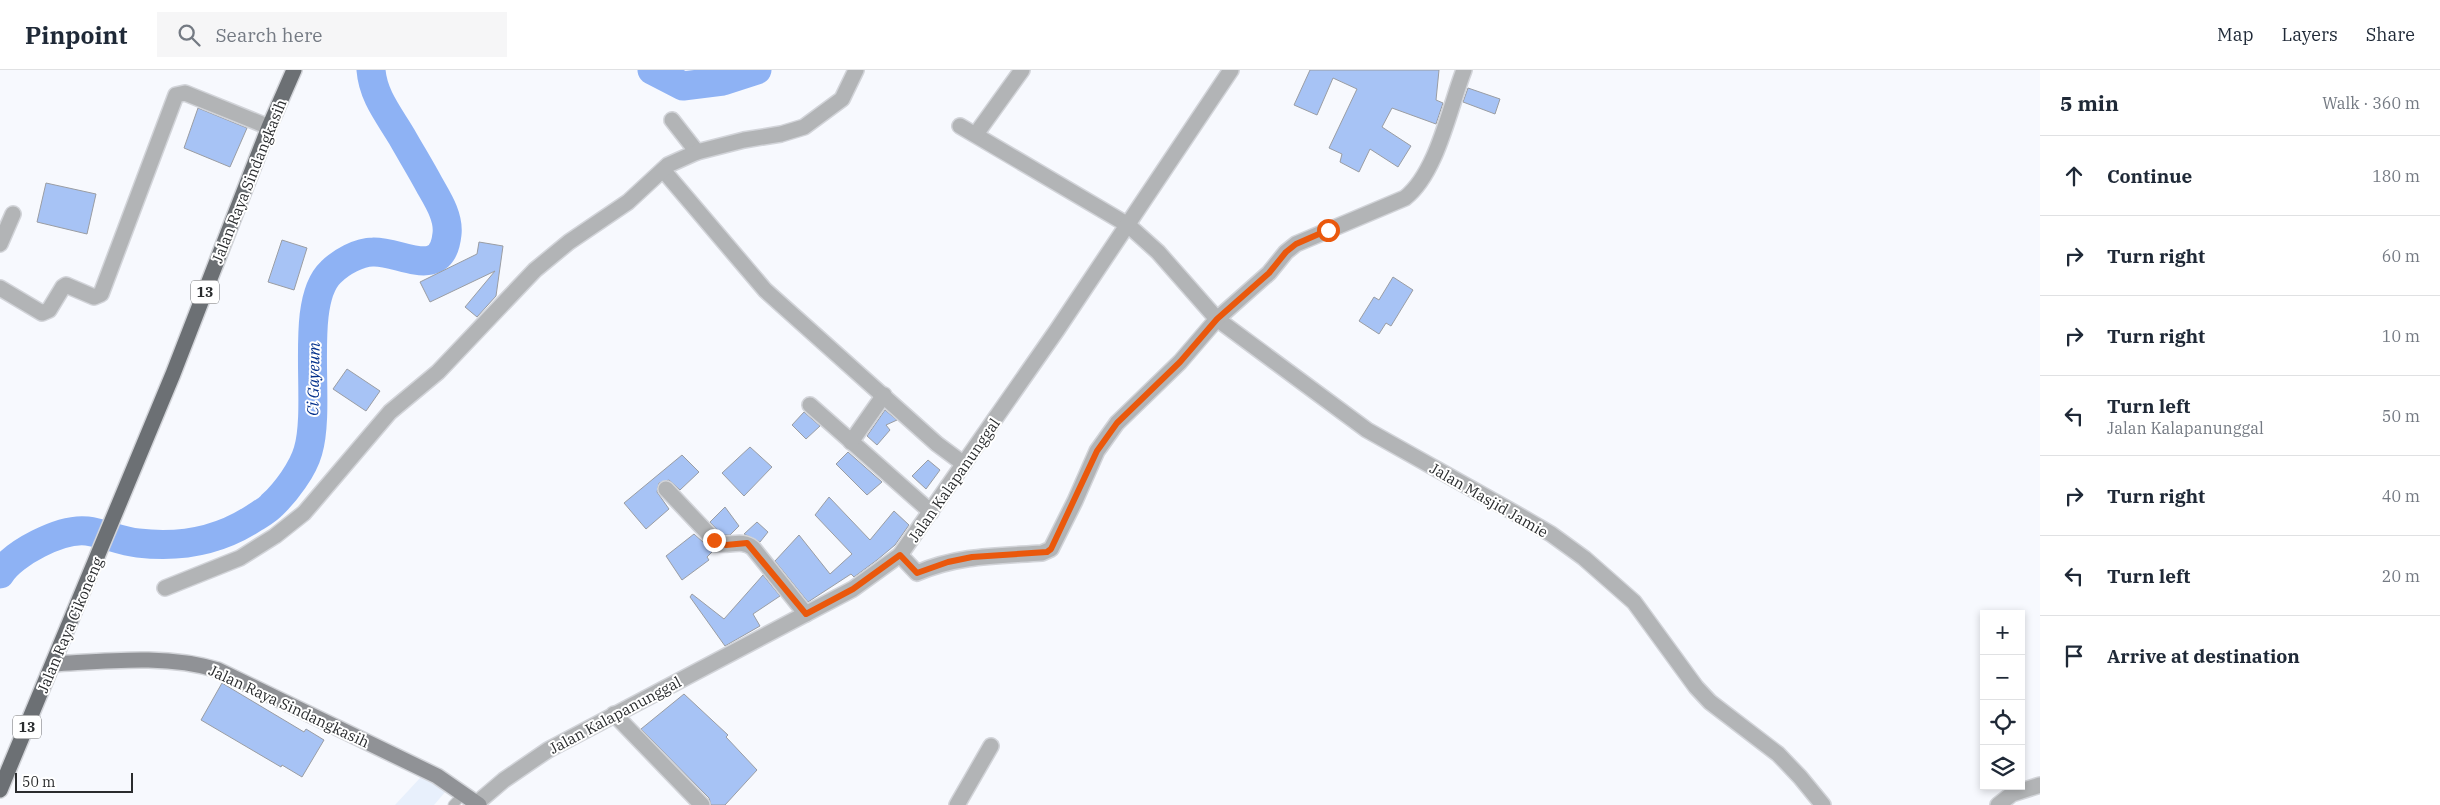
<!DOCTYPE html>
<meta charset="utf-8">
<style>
:root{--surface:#fff;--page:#f6f6f7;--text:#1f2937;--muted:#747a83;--line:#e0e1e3}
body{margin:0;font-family:"IBM Plex Serif",serif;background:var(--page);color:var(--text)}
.controls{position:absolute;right:15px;bottom:15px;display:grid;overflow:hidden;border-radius:0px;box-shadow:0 2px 8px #0003}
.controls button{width:45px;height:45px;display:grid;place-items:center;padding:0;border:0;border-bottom:1px solid var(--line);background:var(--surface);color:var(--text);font:25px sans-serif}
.scale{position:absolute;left:15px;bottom:12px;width:118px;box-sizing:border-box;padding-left:5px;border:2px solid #2a2c2e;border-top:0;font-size:14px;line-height:18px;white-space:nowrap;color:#2a2c2e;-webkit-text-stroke:4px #fff;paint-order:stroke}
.stop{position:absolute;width:15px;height:15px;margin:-11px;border:4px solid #ea580c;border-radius:50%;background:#fff}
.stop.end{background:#ea580c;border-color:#fff;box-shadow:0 1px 5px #0008}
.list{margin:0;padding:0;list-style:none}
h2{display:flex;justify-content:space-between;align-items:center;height:65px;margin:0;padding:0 20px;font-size:21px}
h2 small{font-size:16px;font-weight:400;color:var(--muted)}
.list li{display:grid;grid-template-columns:32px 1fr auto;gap:15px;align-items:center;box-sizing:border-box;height:80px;padding:0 20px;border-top:1px solid var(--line)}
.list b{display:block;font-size:19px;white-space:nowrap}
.list p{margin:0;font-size:16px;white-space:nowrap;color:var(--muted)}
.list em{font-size:16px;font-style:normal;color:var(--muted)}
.icon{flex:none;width:28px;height:28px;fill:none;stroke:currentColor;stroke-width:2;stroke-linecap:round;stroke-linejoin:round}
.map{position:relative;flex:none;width:2040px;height:735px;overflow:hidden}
header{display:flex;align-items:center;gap:30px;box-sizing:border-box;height:70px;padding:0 25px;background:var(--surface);border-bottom:1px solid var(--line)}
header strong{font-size:24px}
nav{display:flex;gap:28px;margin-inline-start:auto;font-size:18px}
.search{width:350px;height:45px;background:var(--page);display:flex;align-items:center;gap:12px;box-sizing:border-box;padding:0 18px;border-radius:0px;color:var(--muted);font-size:19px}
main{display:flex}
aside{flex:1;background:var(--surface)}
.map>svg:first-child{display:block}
.built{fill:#e8f0fc}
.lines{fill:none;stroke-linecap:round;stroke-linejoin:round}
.river{stroke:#8eb2f4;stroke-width:29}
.building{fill:#a7c3f5;stroke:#9a9da3}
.service-casing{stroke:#d2d4d9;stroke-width:11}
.minor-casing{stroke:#d2d4d9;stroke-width:18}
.secondary-casing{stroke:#d2d4d9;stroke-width:18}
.trunk-casing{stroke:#d2d4d9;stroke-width:18}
.service{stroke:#b2b4b6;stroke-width:9}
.minor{stroke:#b2b4b6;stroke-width:15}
.secondary{stroke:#909296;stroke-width:15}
.trunk{stroke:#6c7074;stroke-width:15}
.route{stroke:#ea580c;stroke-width:6}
.labels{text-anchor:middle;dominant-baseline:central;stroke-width:4;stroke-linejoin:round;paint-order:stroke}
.shield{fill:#fff;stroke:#6a6b6d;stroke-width:1}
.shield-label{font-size:14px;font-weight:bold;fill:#2a2c2e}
.street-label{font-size:15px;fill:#2a2c2e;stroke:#fff}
.water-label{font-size:16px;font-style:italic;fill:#022f8b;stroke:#fff}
</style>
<header>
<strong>Pinpoint</strong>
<div class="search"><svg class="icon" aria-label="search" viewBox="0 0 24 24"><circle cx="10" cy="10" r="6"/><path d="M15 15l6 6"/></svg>Search here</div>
<nav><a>Map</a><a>Layers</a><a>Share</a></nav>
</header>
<main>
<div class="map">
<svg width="2040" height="735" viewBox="0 0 2040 735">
<rect width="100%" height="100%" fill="#f7f9fe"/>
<!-- built -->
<path class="built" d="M421 707 446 721 434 735H395Z"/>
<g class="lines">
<!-- river -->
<g class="river">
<path d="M652 0 683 16 723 11 757 0"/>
<path d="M0 504C13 483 61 458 87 461 104 463 120 471 138 473 179 478 219 471 254 448 260 444 268 440 272 435 286 422 303 399 308 381 322 334 298 233 331 202 341 192 359 182 373 182 401 181 442 212 447 164 449 147 438 130 430 116 421 99 411 83 402 67 389 45 373 26 371 0"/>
</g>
</g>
<!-- building -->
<g class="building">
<path d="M1310 0H1439L1436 30 1443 33 1436 54 1392 38 1382 57 1411 76 1398 97 1370 79 1359 102 1340 92 1342 84 1329 78 1357 19 1333 8 1317 45 1294 35Z"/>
<path d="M1468 18 1500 29 1495 44 1463 32Z"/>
<path d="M198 38 247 58 230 97 184 78Z"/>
<path d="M46 113 96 124 87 164 37 152Z"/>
<path d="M282 170 307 178 294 220 268 212Z"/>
<path d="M479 172 503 176 496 226 477 247 465 237 495 201 430 232 420 212 477 184Z"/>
<path d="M1393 207 1413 220 1391 256 1386 253 1379 264 1359 251 1374 227 1379 230Z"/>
<path d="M347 299 380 321 366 341 333 319Z"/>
<path d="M885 340 897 350 886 355 890 360 877 375 867 366Z"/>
<path d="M804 342 820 356 806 369 792 355Z"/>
<path d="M750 377 772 397 744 426 722 403Z"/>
<path d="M848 382 882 412 867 425 836 394Z"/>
<path d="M682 385 699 402 680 420 669 410 659 413 657 422 669 439 646 459 624 433Z"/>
<path d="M928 390 940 400 926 419 912 406Z"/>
<path d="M829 427 870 470 894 441 909 455 895 475 877 490 854 507 851 504 808 532 775 491 799 465 830 504 852 484 815 445Z"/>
<path d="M725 437 739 456 730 465H722L710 452Z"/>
<path d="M757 452 768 462 760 472 744 464Z"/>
<path d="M694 464 713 481 707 487 709 490 682 510 666 486Z"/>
<path d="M763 505 780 526 753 544 760 556 725 576 690 527 692 524 724 549Z"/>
<path d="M222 613 304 662 306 659 324 670 302 707 282 695 281 697 201 650Z"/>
<path d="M684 624 728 665 726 667 757 700 725 735H711L709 728 641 659Z"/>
</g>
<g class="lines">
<!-- service casing -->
<g class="service-casing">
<path id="service" d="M453 735 464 723"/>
</g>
<!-- minor casing -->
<g class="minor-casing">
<g id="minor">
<path d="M672 50 697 82"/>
<path d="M960 56 1128 155 1158 182 1217 249 1367 360 1515 443 1551 464 1584 488 1634 532 1696 617 1710 632 1778 684 1800 707 1823 735"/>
<path d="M976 64 1022 0"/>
<path d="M663 100 765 220 937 374 964 394"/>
<path d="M0 174 13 144"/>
<path d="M0 218 42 243 49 240 63 217 66 215 94 227 101 224 176 25 185 23 269 57"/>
<path d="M810 335 931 442"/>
<path d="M851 372 884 325"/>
<path d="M666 419 718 474C731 476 742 469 753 478L806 544"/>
<path d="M900 485 917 503C958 485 998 486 1042 483L1051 479 1075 431 1097 381 1117 353 1180 292 1217 249 1269 203 1286 182 1296 174 1405 128C1437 103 1449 39 1464 0"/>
<path d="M165 518 240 488 275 466 304 443 390 342 438 302 535 200 569 172 628 132 668 95 697 82 744 70 781 64 804 57 842 29 856 0"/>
<path d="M614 644 702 735"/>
<path d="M477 733 504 710 548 680 853 519 900 485 1057 260 1231 0"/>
<path d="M957 735 991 676"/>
<path d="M1998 735 2012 724 2040 715"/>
</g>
</g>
<!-- secondary casing -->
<g class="secondary-casing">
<path id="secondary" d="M54 594C108 591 166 584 218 600L437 706 479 735"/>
</g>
<!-- trunk casing -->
<g class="trunk-casing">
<path id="trunk" d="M0 720 173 304 269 57 294 0"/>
</g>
<!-- service -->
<use href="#service" class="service"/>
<!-- minor -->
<use href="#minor" class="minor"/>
<!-- secondary -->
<use href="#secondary" class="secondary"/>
<!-- trunk -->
<use href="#trunk" class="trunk"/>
</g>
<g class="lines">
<!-- route -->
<path class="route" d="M714 470 726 475 747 473 806 544 853 519 900 485 917 503 948 492 972 487 1047 482 1051 479 1097 381 1117 353 1180 292 1217 249 1269 203 1286 182 1296 174 1328 160"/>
</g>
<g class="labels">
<!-- shield labels -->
<g class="shield">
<rect x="191" y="210.5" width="28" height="23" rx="4"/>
<rect x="13" y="645.5" width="28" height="23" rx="4"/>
</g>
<g class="shield-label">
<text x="205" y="222">13</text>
<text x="27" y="657">13</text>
</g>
<!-- street labels -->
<g class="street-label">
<text transform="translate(249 111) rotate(-68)">Jalan Raya Sindangkasih</text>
<text transform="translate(954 410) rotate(-55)">Jalan Kalapanunggal</text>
<text transform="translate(1489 430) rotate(30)">Jalan Masjid Jamie</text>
<text transform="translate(70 555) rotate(-67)">Jalan Raya Cikoneng</text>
<text transform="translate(289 636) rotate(25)">Jalan Raya Sindangkasih</text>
<text transform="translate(615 645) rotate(-28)">Jalan Kalapanunggal</text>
</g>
<!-- water labels -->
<g class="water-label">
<text transform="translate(313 309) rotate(-89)">Ci Gayeum</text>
</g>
</g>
</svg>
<div class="controls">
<button>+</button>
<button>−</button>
<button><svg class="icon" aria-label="locate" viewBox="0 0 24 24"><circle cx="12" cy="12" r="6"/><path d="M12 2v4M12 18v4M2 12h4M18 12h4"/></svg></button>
<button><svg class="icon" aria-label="layers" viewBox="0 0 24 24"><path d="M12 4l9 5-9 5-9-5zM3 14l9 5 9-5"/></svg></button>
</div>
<div class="scale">50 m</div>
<div class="stop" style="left:1328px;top:160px"></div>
<div class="stop end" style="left:714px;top:470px"></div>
</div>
<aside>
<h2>5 min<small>Walk · 360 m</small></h2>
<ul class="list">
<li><svg class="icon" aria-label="ahead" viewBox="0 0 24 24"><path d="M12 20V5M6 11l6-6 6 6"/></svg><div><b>Continue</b></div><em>180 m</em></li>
<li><svg class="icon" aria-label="right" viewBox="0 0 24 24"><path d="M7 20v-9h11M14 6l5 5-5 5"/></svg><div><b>Turn right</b></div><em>60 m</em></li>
<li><svg class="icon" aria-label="right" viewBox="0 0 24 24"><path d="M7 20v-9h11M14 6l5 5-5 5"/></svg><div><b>Turn right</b></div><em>10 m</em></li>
<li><svg class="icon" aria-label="left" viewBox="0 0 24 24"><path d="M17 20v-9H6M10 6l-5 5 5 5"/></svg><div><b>Turn left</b><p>Jalan Kalapanunggal</p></div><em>50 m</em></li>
<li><svg class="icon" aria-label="right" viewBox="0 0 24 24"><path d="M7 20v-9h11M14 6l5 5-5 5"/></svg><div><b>Turn right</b></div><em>40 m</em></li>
<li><svg class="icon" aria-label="left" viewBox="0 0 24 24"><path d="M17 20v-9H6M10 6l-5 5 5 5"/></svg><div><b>Turn left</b></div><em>20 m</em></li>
<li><svg class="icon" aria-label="arrive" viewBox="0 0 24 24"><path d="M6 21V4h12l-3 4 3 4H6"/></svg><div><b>Arrive at destination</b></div></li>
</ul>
</aside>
</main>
